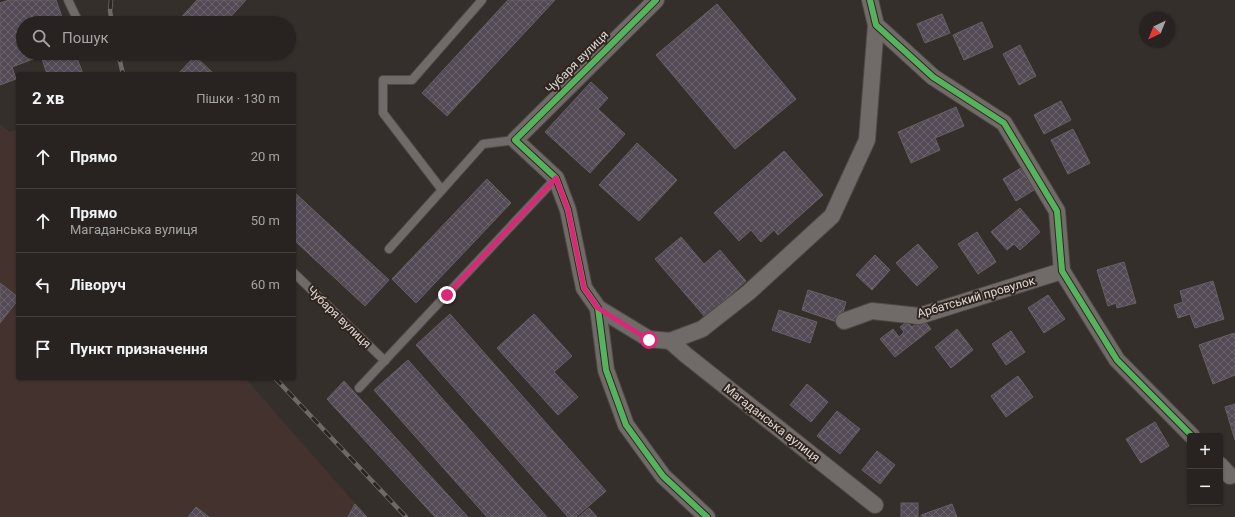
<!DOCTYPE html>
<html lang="uk">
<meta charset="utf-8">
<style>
:root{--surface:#282321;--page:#342f2e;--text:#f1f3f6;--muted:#a5a4a5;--line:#44403f}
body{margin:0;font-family:Roboto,sans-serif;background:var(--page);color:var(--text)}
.controls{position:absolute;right:12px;bottom:12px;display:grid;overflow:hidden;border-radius:4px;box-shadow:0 1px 3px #0004}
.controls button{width:36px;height:36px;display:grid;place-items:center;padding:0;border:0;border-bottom:1px solid var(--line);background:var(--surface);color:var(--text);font:20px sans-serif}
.compass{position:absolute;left:1139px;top:12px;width:36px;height:36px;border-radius:50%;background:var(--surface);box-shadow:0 1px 3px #0004;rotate:223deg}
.stop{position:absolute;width:12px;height:12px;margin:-9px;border:3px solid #db2777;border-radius:50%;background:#fff}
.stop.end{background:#db2777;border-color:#fff;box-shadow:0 1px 4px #0008}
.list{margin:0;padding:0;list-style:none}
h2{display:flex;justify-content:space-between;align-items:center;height:52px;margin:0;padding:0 16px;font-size:17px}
h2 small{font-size:13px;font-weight:400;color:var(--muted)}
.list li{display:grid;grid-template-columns:26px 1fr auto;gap:12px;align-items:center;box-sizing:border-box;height:64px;padding:0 16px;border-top:1px solid var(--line)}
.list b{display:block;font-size:15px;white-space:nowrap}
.list p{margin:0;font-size:13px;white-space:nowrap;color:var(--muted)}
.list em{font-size:13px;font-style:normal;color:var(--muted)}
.icon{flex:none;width:22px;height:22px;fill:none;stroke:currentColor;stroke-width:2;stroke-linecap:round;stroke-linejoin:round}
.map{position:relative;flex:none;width:1235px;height:517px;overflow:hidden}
.search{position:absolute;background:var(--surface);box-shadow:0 1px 3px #0004;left:16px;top:16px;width:280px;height:44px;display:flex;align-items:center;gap:10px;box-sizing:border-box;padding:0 14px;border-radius:22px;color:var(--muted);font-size:15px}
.panel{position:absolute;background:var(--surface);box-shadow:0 1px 3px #0004;left:16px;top:72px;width:280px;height:308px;border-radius:4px}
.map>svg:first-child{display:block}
.industrial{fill:#44322f}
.building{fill:url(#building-cross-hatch);stroke:#656162}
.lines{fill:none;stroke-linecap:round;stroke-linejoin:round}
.service-casing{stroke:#504a47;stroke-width:10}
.minor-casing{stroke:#504a47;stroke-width:18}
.service{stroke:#706b69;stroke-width:8}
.minor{stroke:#706b69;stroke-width:16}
.rail-casing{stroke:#6d6967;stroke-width:4.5}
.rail{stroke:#2f241e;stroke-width:3;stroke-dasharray:9;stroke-linecap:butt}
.cycleway-casing{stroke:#2f241e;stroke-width:8}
.cycleway{stroke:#56b35d;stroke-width:6}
.route{stroke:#db2777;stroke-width:5}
.labels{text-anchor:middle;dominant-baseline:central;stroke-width:4;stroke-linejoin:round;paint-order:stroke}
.street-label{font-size:12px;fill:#e0d8d4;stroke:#2f241e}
</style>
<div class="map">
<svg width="1235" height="517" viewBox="0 0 1235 517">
<defs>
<pattern id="building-cross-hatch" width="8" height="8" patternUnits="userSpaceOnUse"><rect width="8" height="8" fill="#534a55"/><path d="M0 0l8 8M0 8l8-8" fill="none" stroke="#6b636d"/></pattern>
</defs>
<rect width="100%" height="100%" fill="#352f2c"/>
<!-- industrial -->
<path class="industrial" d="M0 124 10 132 18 129V378H245L367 517H0Z"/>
<!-- building -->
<g class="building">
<path d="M9 0H56L64 23H23V53H75L83 74H47L41 56 12 67 16 79 0 85V3Z"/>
<path d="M197 0H246L225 23H176Z"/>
<path d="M508 0H555L447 116 422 93Z"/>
<path d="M717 4 796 99 735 149 656 55Z"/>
<path d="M942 14 950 33 925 43 917 24Z"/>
<path d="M982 22 993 47 964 60 953 35Z"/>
<path d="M1020 45 1036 76 1019 85 1003 54Z"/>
<path d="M195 56 214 74H178Z"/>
<path d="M591 82 608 98 598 109 625 134 590 173 545 132Z"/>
<path d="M1061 101 1071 120 1044 134 1034 115Z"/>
<path d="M956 107 964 126 935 138 940 150 911 163 898 132Z"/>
<path d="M1073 129 1090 163 1068 174 1051 140Z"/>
<path d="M637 143 677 180 639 221 599 185Z"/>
<path d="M784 151 823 195 778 235 774 230 761 242 751 230 739 241 714 213Z"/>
<path d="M1021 168 1034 190 1016 201 1003 179Z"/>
<path d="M487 179 511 203 416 303 392 279Z"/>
<path d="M294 192 389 280 365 306 294 240Z"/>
<path d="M1020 208 1040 232 1020 250 1014 244 1007 250 991 232Z"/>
<path d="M977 232 996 262 978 274 958 244Z"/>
<path d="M681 237 704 264 720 250 746 281 705 317 655 259Z"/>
<path d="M918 244 938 267 917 286 896 263Z"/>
<path d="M875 255 890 270 872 290 856 275Z"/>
<path d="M1124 262 1136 303 1117 308 1116 303 1108 306 1097 270Z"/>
<path d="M1213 281 1224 319 1195 328 1190 314 1178 318 1174 305 1183 302 1180 291Z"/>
<path d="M0 283 18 297V300L0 323Z"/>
<path d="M808 290 846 302 840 323 802 310Z"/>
<path d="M1048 295 1065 319 1044 333 1028 308Z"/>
<path d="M779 310 817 322 810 343 772 330Z"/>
<path d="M450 314 606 491 576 517H568L416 345Z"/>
<path d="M534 314 572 356 554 372 578 397 558 415 497 348Z"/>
<path d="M923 319 931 329 895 357 880 339 893 329 899 337 904 332 900 327 907 322 912 327Z"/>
<path d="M957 329 973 350 951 368 935 347Z"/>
<path d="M1011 331 1025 352 1006 365 992 344Z"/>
<path d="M1234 333 1235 336V375L1213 384 1199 345Z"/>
<path d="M408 360 547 517H487L374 390Z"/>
<path d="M1018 376 1033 397 1006 417 991 396Z"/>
<path d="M344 381 468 517H435L327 399Z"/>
<path d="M807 384 828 402 811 422 790 405Z"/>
<path d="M1235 404V440L1225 407Z"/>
<path d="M837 411 860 429 840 454 817 436Z"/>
<path d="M1155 422 1169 446 1141 463 1126 439Z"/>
<path d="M877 451 895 465 880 484 862 470Z"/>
<rect x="901" y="503" width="17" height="14"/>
<path d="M355 504 367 517H348Z"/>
<path d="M952 504 957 517H922L921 515Z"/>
<path d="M196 507 209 517H188Z"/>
<path d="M589 508 597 517H579Z"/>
</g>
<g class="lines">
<!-- service casing -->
<g class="service-casing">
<g id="service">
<path d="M68 0 79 23"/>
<path d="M442 190 483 144 515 140"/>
<path d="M389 249 442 190 383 113V80H412L482 0"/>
<path d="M294 273 385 361"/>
<path d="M359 388 556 178"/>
</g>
</g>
<!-- minor casing -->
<g class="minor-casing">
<g id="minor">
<path d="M656 0 515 140 556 178 568 210 584 288 598 308 606 370 626 425 663 476 707 517"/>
<path d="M870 0 876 25 933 77 1004 123 1057 211 1062 271 1117 360 1192 436"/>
<path d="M598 308 649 339 670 341 702 329 749 292 832 216 867 140 876 25"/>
<path d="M844 321 872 311 919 316 1062 271"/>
<path d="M670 341 686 355 875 505"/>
<path d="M1220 465 1230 476"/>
</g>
</g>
<!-- service -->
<use href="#service" class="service"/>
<!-- minor -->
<use href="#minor" class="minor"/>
<!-- rail casing -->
<g class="rail-casing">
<g id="rail">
<path d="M111 0 110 11 112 23"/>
<path d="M118 53 123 74"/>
<path d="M275 378 406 517"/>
</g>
</g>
<!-- rail -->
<use href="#rail" class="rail"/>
<!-- cycleway casing -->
<g class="cycleway-casing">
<g id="cycleway">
<path d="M656 0 515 140 556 178 568 210 584 288 598 308 606 370 626 425 663 476 707 517"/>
<path d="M870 0 876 25 933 77 1004 123 1057 211 1062 271 1117 360 1192 436"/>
</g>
</g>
<!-- cycleway -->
<use href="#cycleway" class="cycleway"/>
</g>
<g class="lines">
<!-- route -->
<path class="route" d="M447 295 556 178 568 210 584 288 598 308 649 340"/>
</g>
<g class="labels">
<!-- street labels -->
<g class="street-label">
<text transform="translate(577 62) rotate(-45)">Чубаря вулиця</text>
<text transform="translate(976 297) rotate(-16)">Арбатський провулок</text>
<text transform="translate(339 317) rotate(44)">Чубаря вулиця</text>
<text transform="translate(772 423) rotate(38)">Магаданська вулиця</text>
</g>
</g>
</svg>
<div class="controls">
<button>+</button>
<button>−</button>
</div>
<svg class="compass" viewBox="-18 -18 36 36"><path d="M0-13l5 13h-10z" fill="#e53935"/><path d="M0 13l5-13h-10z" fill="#a5a4a5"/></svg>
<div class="stop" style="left:649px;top:340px"></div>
<div class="stop end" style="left:447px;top:295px"></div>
<div class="search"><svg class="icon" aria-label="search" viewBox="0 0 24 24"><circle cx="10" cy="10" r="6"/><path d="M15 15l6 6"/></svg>Пошук</div>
<section class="panel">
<h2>2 хв<small>Пішки · 130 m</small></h2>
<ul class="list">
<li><svg class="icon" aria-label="ahead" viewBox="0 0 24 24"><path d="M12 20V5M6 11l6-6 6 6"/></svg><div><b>Прямо</b></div><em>20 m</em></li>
<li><svg class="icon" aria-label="ahead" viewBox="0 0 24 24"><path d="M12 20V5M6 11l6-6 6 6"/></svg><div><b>Прямо</b><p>Магаданська вулиця</p></div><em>50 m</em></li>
<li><svg class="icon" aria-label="left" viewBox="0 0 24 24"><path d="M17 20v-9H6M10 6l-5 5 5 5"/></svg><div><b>Ліворуч</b></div><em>60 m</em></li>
<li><svg class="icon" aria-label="arrive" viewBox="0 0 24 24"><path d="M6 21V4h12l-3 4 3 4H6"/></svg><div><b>Пункт призначення</b></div></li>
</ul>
</section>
</div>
